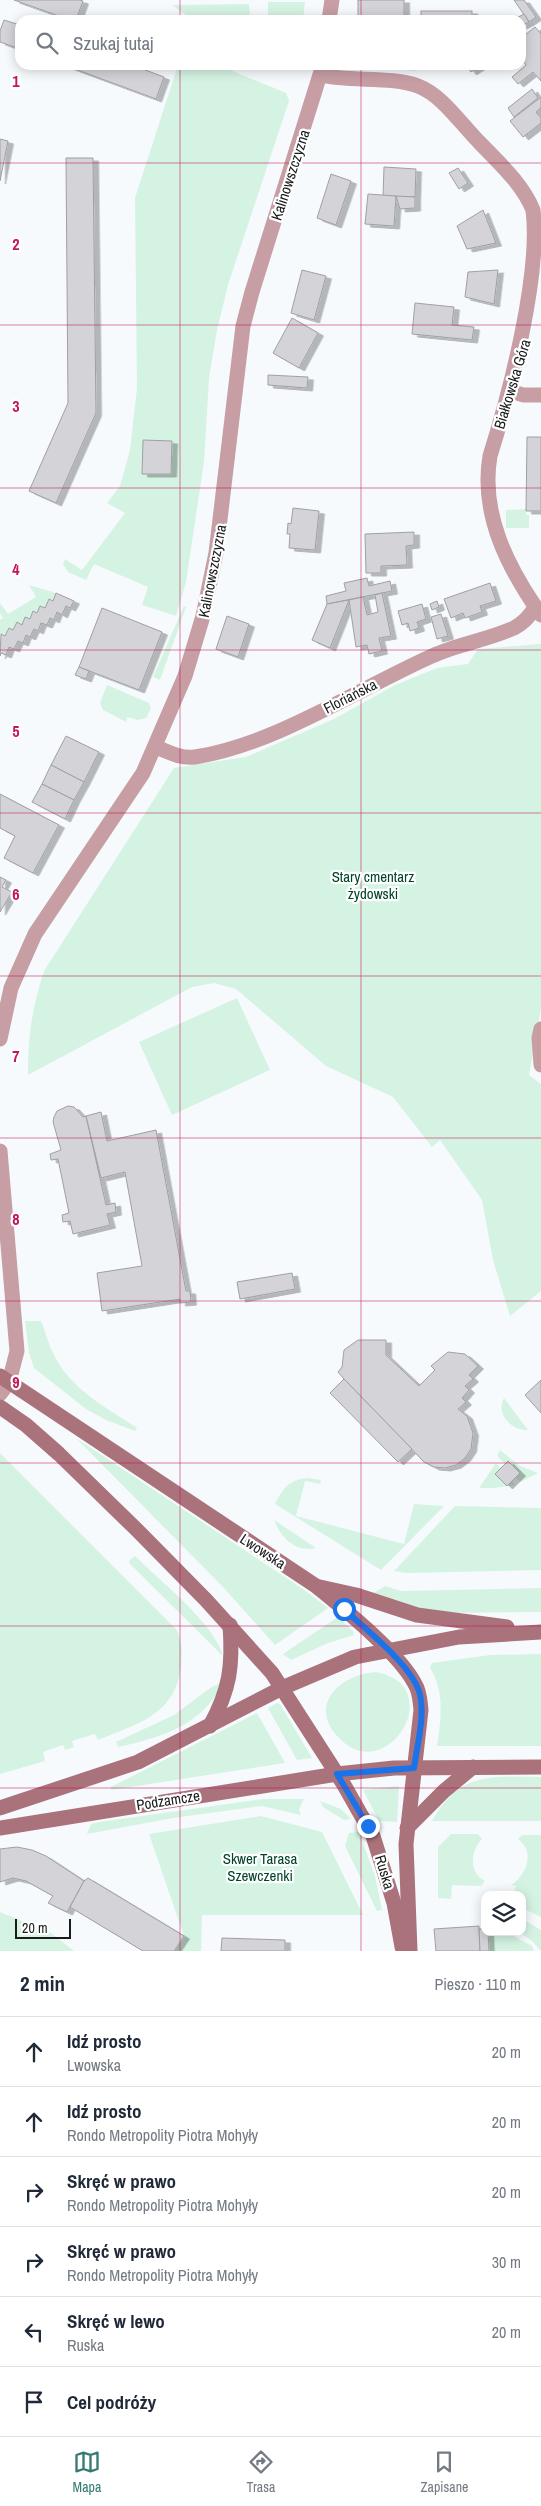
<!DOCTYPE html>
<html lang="pl">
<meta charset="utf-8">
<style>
:root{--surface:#fff;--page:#f6f6f7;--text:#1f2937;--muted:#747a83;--line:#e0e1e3;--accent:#337a71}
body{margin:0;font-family:"Archivo Narrow",sans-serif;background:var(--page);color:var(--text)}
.controls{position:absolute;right:15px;bottom:15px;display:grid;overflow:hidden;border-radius:10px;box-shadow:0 2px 12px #0003}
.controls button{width:45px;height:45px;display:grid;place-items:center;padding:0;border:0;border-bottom:1px solid var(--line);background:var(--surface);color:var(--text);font:25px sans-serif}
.scale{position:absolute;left:15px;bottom:12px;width:56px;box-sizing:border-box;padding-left:5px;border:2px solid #191b1c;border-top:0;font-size:14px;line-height:18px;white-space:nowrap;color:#191b1c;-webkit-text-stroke:4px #fff;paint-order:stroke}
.stop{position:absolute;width:15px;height:15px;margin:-11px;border:4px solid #1a73e8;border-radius:50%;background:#fff}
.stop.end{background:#1a73e8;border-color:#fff;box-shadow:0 1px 5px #0008}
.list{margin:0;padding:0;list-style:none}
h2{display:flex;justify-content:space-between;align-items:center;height:65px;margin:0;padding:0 20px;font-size:21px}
h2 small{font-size:16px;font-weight:400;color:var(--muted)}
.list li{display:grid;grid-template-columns:32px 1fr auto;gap:15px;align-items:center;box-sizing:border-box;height:70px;padding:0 20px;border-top:1px solid var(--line)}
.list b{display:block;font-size:19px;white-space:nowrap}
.list p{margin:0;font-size:16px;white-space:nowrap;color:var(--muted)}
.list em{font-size:16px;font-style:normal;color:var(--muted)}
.icon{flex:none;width:28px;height:28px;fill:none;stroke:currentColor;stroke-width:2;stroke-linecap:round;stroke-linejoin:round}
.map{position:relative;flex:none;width:541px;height:1951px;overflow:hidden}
.search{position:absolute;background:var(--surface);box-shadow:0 2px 12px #0003;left:15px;right:15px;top:15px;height:55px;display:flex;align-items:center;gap:12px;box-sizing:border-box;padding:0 18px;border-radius:15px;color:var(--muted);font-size:19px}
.sheet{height:485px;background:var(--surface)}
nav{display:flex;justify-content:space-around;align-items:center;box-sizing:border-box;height:70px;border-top:1px solid var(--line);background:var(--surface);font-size:14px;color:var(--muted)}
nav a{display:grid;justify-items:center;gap:2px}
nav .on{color:var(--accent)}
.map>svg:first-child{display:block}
.green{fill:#d5f3e3}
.building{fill:#d4d3d8;stroke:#a09fa4;filter:url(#shadow)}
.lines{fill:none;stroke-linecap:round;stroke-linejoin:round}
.street{stroke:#c69ea4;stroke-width:15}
.secondary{stroke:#aa727b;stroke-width:15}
.route{stroke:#1a73e8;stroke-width:6}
.grid{fill:none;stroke:#c2185b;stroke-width:1;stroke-opacity:0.55}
.labels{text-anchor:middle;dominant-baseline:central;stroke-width:4.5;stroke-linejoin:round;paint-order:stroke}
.street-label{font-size:15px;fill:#191b1c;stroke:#fff}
.park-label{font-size:15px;fill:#00442b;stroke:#fff}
.grid-label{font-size:16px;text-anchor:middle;font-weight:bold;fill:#c2185b;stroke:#fff;stroke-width:4.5;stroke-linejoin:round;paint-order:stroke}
</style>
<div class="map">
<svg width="541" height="1951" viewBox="0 0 541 1951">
<defs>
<filter id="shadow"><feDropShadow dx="5.5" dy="3" stdDeviation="0" flood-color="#0004"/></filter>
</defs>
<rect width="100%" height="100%" fill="#f6fafd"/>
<!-- green -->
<g class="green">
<path d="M268 2H305L303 20H268Z"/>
<path d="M249 4 250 20H193L172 5Z"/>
<path d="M178 65H218L286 93 289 101 228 285 217 330 209 378 204 462 186 582 176 616 142 605 148 587 94 564 86 580 68 572 63 564 65 559 82 570 125 513 107 503 120 486 130 450 137 388 135 198Z"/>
<path d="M359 65H422L415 71Z"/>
<path d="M526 509V515H529V528H506V510Z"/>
<path d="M29 585 56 593 53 601 49 600 45 608 40 606 37 613 33 611 30 619 25 617 22 625 17 623 13 630 9 628 5 636 1 634 0 636V620L3 618 0 613V603L8 614 36 597Z"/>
<path d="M184 606 186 607 160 680 153 677Z"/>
<path d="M541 644V1009L529 1075 541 1084V1291L510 1316 493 1260 482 1200 440 1140 432 1147 393 1097 326 1066 236 989 214 983 192 987 28 1075C28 1035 32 1009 44 971L174 768 246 757 334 719 395 685 437 668 468 664 478 649Z"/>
<path d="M107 685 149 703 151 708 146 718 138 720 127 717 126 722 103 710 100 703Z"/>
<path d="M237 998 270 1070 172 1115 139 1042Z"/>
<path d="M25 1321H41C46 1333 49 1346 55 1357 72 1390 107 1408 137 1428L135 1431 106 1420 86 1409 34 1368 29 1353Z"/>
<path d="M504 1398 528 1430C512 1431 495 1414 504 1398Z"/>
<path d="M76 1438 303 1589 328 1608 275 1645 222 1586Z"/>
<path d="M500 1450 520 1466 538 1473 521 1482 516 1478 512 1481 515 1485 493 1488H479L496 1463 500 1468 505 1464 497 1456Z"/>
<path d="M0 1453 176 1629C183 1642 182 1653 181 1667 175 1715 137 1724 98 1740L95 1734 72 1741 74 1747 65 1750 63 1745 43 1752 45 1761 0 1774Z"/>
<path d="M307 1478 321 1480 320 1484 305 1481 296 1516 404 1544 414 1504 444 1506 381 1570 275 1504C283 1488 289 1480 307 1478Z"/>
<path d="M455 1506 541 1508V1570L406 1573 394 1571Z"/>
<path d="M274 1520 316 1548C296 1553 281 1538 274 1520Z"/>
<path d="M135 1556C159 1580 215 1624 223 1656L130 1564 129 1561Z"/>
<path d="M385 1586 401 1591 541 1588V1612L434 1613 372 1594Z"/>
<path d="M338 1617 353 1631 354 1635 328 1643 291 1660 283 1654Z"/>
<path d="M541 1654V1746H437C441 1720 445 1691 430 1668L432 1663 490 1655Z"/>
<path d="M376 1672C449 1686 388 1785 341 1740 306 1707 338 1675 376 1672Z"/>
<path d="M223 1682C204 1725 160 1738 118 1747L116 1742 174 1715 210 1688Z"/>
<path d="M277 1703 280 1704 312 1758 297 1760 268 1708Z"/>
<path d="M257 1713 285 1763 111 1790V1787Z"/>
<path d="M541 1777V1821H432C459 1772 491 1776 541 1777Z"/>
<path d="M399 1786 397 1822 379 1821 363 1790Z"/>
<path d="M263 1799H304L299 1809 301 1815 262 1806 173 1818 87 1834 91 1824 99 1822Z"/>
<path d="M320 1801 341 1809 351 1819 344 1820 323 1807Z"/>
<path d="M261 1816 322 1832 363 1915H202L201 1951H174L184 1936 149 1834Z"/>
<path d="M359 1832 375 1876 382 1910 377 1911 345 1846 349 1833Z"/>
<path d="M451 1834H478L482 1839C470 1851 469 1873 485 1881L481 1886 452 1885 451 1899 438 1898V1847Z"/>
<path d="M522 1835H541V1917L522 1908V1895H514L516 1886 511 1885C526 1876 536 1852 518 1839Z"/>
<path d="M0 1912 51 1933 74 1951H0Z"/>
<path d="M522 1919 541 1930V1951L532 1941 519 1932H522Z"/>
<path d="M489 1932H506L532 1946 534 1951H489Z"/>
</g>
<!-- building -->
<g class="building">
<path d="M14 0H80L83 1 76 20H70Z"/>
<rect x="358" y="0" width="46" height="20"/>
<path d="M514 0H524L536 17 529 22Z"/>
<rect x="421" y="11" width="51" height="9"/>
<path d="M524 14 529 22 521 26V20H513Z"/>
<path d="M4 20 20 25V49L0 42V31Z"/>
<path d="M535 27 541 34V81L533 72 518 84 512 77 526 65 521 58 524 52 521 49V38Z"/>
<path d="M64 65H132L164 77 156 99Z"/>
<path d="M466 65H482L471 72Z"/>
<path d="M532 89 538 98 514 117 508 108Z"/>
<path d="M541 97V108L536 112 541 118V123L523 137 510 121Z"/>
<path d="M0 139 8 141 0 181Z"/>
<path d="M66 158H93L96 413 56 503 29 491 68 403Z"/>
<path d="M384 167 416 169 415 197 383 196Z"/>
<path d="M458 168 468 183 459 189 449 173Z"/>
<path d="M331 174 351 181 336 225 317 218Z"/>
<path d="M368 194 396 196 394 226 365 224Z"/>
<path d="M396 196 415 197V208L400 209Z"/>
<path d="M483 210 496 243 467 249 457 226Z"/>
<path d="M302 270 326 276 314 320 291 313Z"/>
<path d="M498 270 494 304 465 297 468 272Z"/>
<path d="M415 303 454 307 452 325 474 327 472 340 412 334Z"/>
<path d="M292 318 318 333 299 368 273 353Z"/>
<path d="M268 375 308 377 307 388 268 385Z"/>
<path d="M527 437H541V511H526Z"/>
<path d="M143 440 172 441 171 474H142Z"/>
<path d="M293 508 319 511 315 550 289 548 290 534H287L288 523 291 524Z"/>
<path d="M414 532V545L406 546 407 565 381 566V573H366L365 534Z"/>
<path d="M367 578 369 586 390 581 392 591 327 604 326 596 346 591 344 583Z"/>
<path d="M490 583 496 601 480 606 482 612 465 618 463 613 451 618 444 599Z"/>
<path d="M56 593 74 601 70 608 66 606 62 615 57 612 54 620 50 618 47 625 41 623 38 631 34 629 30 637 26 635 23 643 18 641 14 649 9 647 6 655 1 653 0 656 1 634 5 636 9 628 13 630 17 622 22 625 25 617 30 619 33 611 37 613 40 606 45 608 49 599 53 601Z"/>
<path d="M382 593 391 636 379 638 382 651 369 654 367 645 356 647 349 600 363 597 367 615 378 612 375 595Z"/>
<path d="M349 600 330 648 312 640 327 604Z"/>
<path d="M437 601 439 607 432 610 430 604Z"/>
<path d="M422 604 426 619 417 622 419 628 410 631 408 623 402 625 398 611Z"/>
<path d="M102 608 162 632 139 690 79 667Z"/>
<path d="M441 614 448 636 437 639 431 617Z"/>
<path d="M227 616 249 624 238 657 216 649Z"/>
<path d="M79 667 89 671 86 679 75 675Z"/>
<path d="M66 736 99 752 84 782 51 765Z"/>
<path d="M51 765 84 782 74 800 42 784Z"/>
<path d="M42 784 74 800 65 819 32 802Z"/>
<path d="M0 794 59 825 33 873 4 858 15 836 0 828Z"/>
<path d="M0 877 6 880 2 887 12 892 0 912Z"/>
<path d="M68 1106 74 1107 83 1117 86 1116 106 1205 115 1203 116 1212 107 1214 110 1225 73 1234 70 1221 63 1222 62 1215 69 1213 58 1159 51 1160 50 1154 61 1150 53 1122 54 1117 57 1111Z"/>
<path d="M101 1112 107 1141 156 1130 186 1291H190L191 1302 180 1303V1299L102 1311 97 1273 142 1266 125 1172 101 1178 86 1116Z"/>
<path d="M292 1273 295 1289 240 1299 237 1282Z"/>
<path d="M358 1340H386V1355L419 1386 435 1370 431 1366 448 1352 465 1354 478 1366 469 1375 473 1379 465 1386 469 1390 462 1398 466 1402 458 1409 467 1416 473 1433 471 1449 465 1458 456 1465 445 1468 434 1467 424 1462 344 1379 338 1372 342 1367 344 1350Z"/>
<path d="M344 1379 412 1449 398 1462 330 1393Z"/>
<path d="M541 1380V1413L525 1395Z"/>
<path d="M508 1461 520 1473 507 1486 495 1474Z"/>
<path d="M17 1847 32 1850 46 1856 84 1881 67 1912 48 1903 53 1896 26 1881 13 1878 0 1882V1849Z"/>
<path d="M88 1878 184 1936 174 1951H143L70 1907 84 1881Z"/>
<path d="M479 1926 480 1951H436L434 1929Z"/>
<path d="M479 1929H485V1932H488L489 1951H480Z"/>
<path d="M222 1938 285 1940V1951H221Z"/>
</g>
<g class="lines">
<!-- street -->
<g class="street">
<path d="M329 20 332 0"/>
<path d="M321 75C350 82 392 76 418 86 442 95 461 124 479 142 498 162 522 183 533 210 541 274 510 392 490 456 480 514 508 568 541 615"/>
<path d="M511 391 523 395H541"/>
<path d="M156 747C168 752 181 759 195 757 274 745 358 689 432 656 458 644 488 640 514 628 524 623 529 616 536 607"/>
<path d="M541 1029 539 1038 541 1065"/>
<path d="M0 1039 11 988 35 934 143 773 185 676 203 616 216 553 243 326 252 292 323 65"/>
<path d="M0 1151 17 1351 9 1382 0 1394"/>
</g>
<!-- secondary -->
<g class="secondary">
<path d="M0 1376 316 1586C344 1609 399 1653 415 1684 420 1692 420 1701 421 1710L406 1844 410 1951"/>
<path d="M0 1407 26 1425 59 1454 135 1528 206 1600 272 1673 344 1785 373 1836 394 1903 402 1947"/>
<path d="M320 1587 356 1595 417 1615 507 1627"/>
<path d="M210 1726C230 1689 233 1666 230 1625"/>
<path d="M0 1808 138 1762 282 1688 355 1657 459 1637 541 1632"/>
<path d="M0 1828 337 1774 394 1768 541 1767"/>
<path d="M407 1828 444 1791 473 1767"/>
</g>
</g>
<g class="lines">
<!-- route -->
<path class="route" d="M344 1609C366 1630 409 1663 419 1691 426 1714 417 1745 414 1768L337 1774 368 1826"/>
</g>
<!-- grid -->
<path class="grid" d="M180 0V20M361 0V20M180 65V1951M361 65V1951M0 163H541M0 325H541M0 488H541M0 650H541M0 813H541M0 976H541M0 1138H541M0 1301H541M0 1463H541M0 1626H541M0 1788H541"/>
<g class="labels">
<!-- street labels -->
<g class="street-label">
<text transform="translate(290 175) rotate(-72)">Kalinowszczyzna</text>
<text transform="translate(512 384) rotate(-73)">Białkowska Góra</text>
<text transform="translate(212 571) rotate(-79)">Kalinowszczyzna</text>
<text transform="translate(350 696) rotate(-27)">Floriańska</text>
<text transform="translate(263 1551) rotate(33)">Lwowska</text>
<text transform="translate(168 1800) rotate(-9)">Podzamcze</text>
<text transform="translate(385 1872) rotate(73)">Ruska</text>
</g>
<!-- park labels -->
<g class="park-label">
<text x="373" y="876">Stary cmentarz<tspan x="373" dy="17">żydowski</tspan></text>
<text x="260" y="1858">Skwer Tarasa<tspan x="260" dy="17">Szewczenki</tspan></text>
</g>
</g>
<g class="grid-label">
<text x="16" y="87">1</text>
<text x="16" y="250">2</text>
<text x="16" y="412">3</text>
<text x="16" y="575">4</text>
<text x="16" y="737">5</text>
<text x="16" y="900">6</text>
<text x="16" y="1062">7</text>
<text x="16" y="1225">8</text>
<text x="16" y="1388">9</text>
</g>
</svg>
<div class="controls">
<button><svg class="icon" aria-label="layers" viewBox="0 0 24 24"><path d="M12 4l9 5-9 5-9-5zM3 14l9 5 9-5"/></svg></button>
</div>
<div class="scale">20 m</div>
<div class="stop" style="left:344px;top:1609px"></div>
<div class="stop end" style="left:368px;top:1826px"></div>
<div class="search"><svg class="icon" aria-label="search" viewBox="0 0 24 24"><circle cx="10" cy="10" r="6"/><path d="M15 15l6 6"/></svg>Szukaj tutaj</div>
</div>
<section class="sheet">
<h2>2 min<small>Pieszo · 110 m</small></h2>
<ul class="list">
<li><svg class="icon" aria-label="ahead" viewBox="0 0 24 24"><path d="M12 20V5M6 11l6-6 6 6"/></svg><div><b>Idź prosto</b><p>Lwowska</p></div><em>20 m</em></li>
<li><svg class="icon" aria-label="ahead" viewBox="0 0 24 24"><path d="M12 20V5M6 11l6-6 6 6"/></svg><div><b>Idź prosto</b><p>Rondo Metropolity Piotra Mohyły</p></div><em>20 m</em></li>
<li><svg class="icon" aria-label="right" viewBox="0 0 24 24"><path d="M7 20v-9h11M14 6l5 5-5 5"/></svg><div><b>Skręć w prawo</b><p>Rondo Metropolity Piotra Mohyły</p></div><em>20 m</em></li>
<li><svg class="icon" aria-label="right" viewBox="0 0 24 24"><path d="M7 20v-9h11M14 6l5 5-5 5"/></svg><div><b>Skręć w prawo</b><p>Rondo Metropolity Piotra Mohyły</p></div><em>30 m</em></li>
<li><svg class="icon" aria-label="left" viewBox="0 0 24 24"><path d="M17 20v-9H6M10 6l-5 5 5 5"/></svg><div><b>Skręć w lewo</b><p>Ruska</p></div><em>20 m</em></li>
<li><svg class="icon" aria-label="arrive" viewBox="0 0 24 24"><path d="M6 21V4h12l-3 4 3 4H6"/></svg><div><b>Cel podróży</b></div></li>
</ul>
</section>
<nav>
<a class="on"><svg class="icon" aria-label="map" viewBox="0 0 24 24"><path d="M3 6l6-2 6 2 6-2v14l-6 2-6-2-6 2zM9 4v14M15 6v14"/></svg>Mapa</a>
<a><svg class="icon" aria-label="directions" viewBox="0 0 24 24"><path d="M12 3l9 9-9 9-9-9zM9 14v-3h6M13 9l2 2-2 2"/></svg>Trasa</a>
<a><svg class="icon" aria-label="saved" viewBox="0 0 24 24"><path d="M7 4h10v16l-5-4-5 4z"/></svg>Zapisane</a>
</nav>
